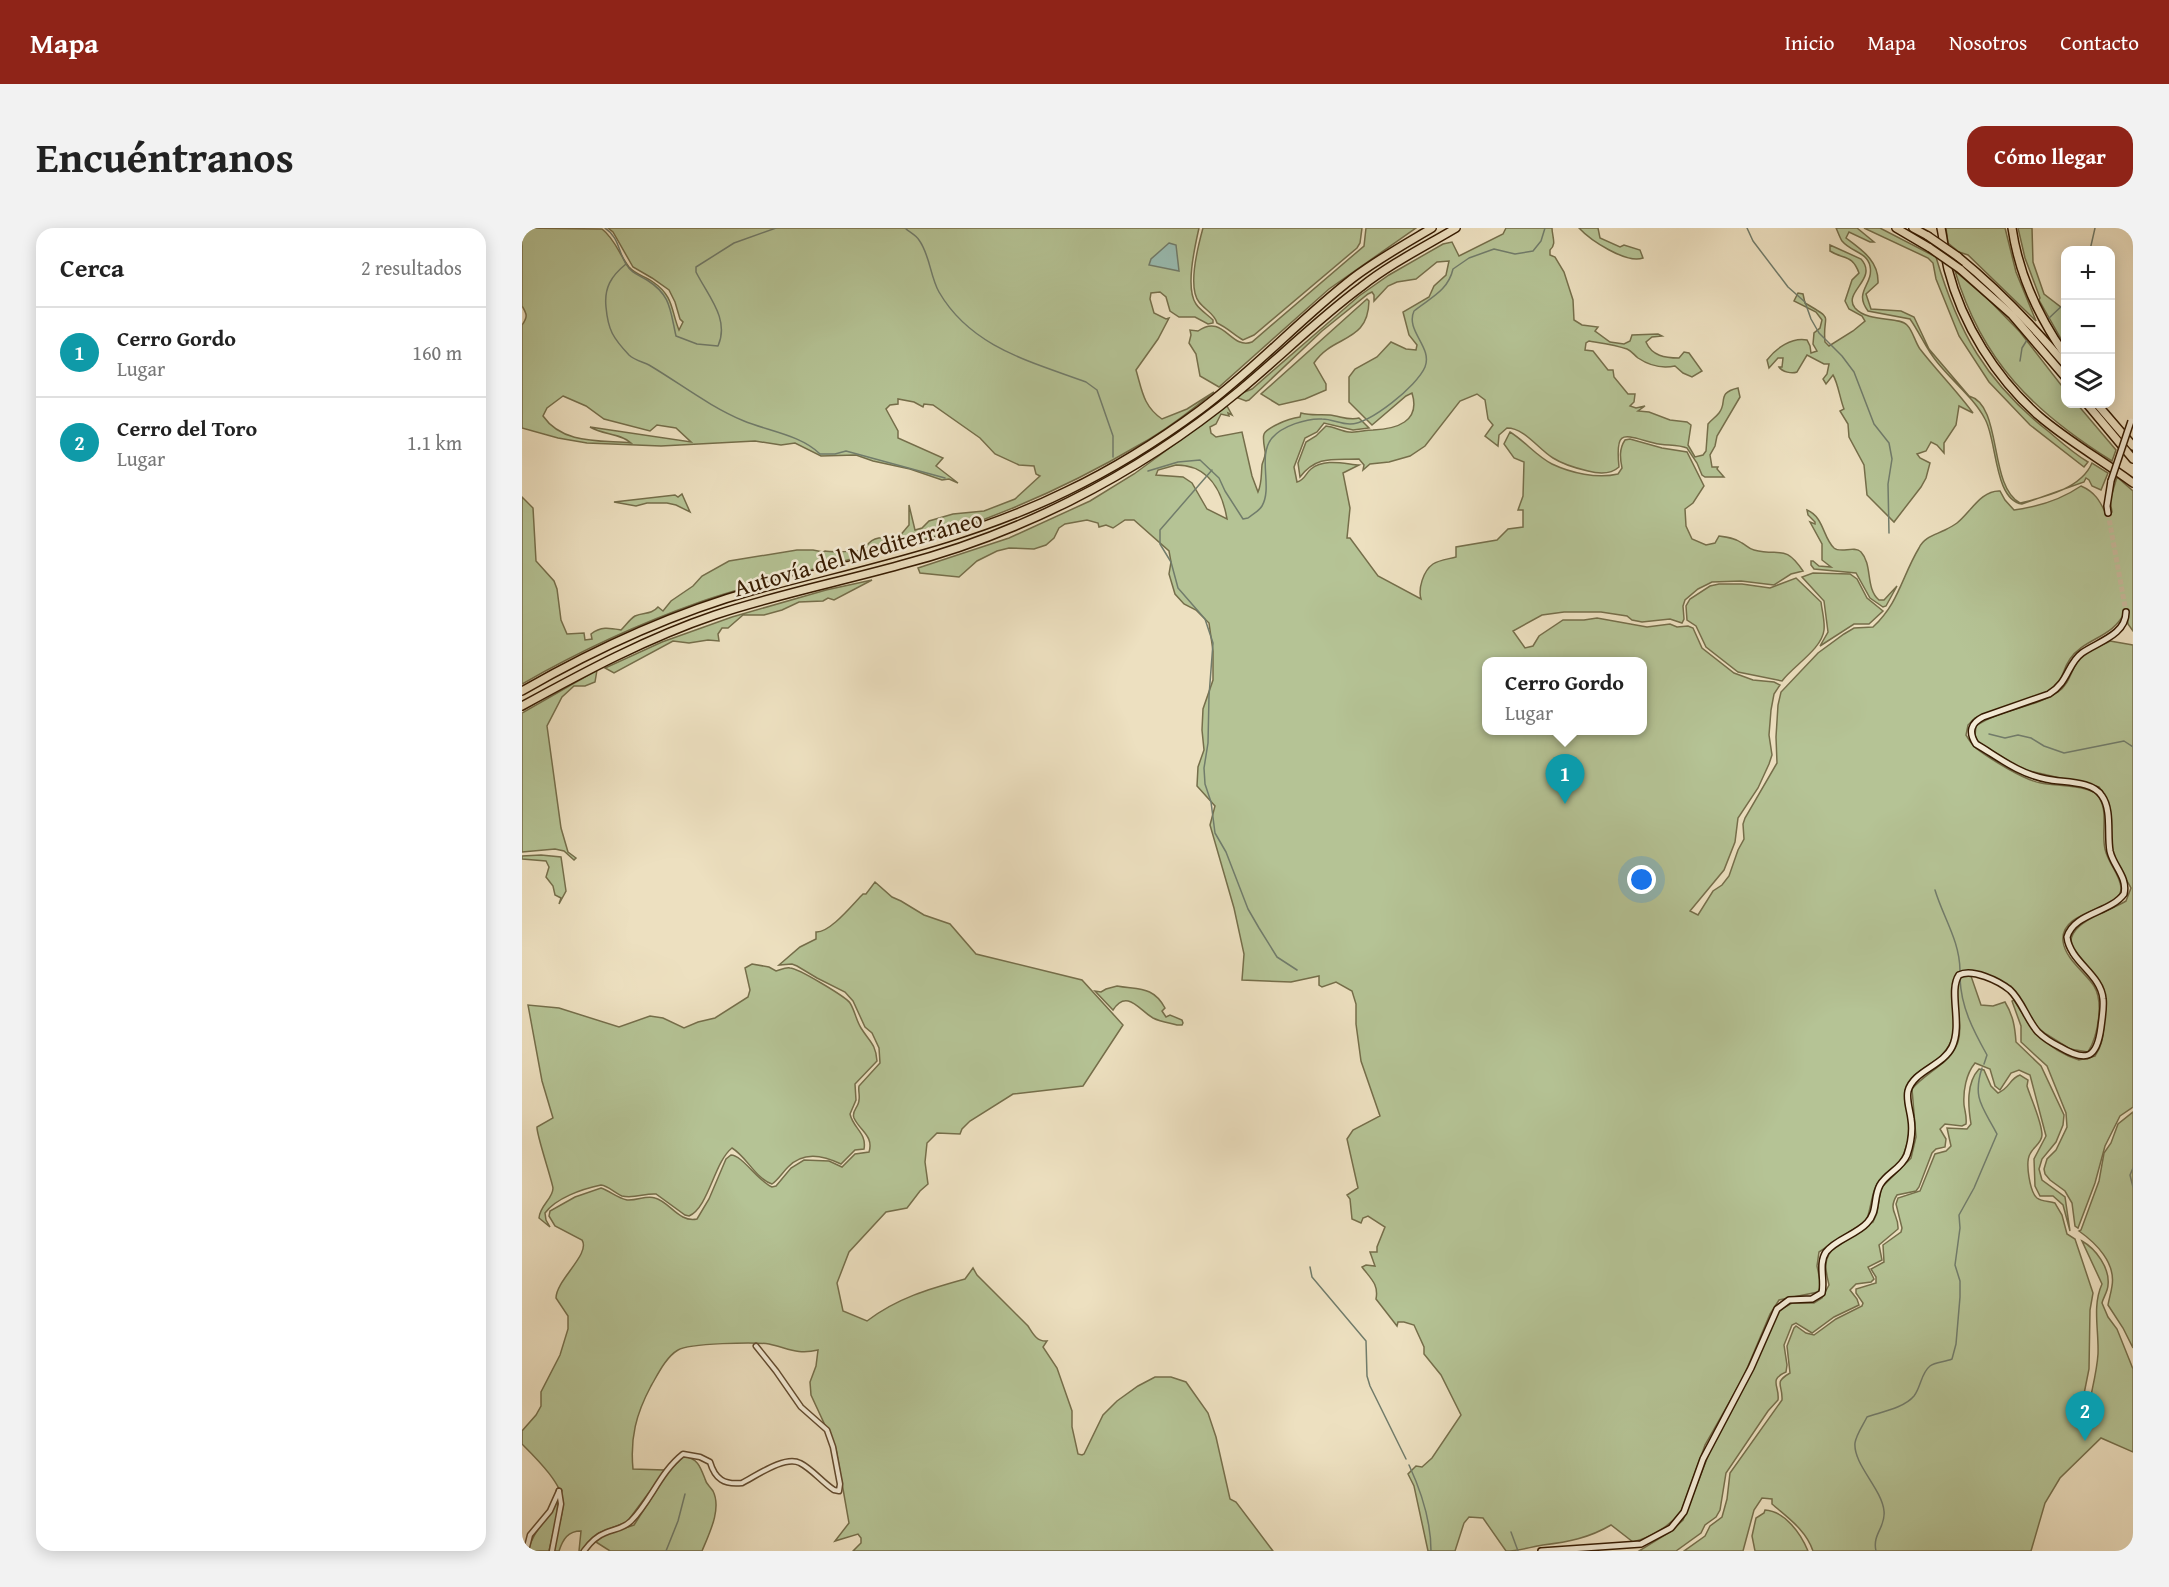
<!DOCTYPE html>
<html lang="es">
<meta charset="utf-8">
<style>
:root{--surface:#fff;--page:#f2f2f2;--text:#222;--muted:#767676;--line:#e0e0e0;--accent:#8f2418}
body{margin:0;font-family:"Gentium Book Plus",serif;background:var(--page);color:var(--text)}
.controls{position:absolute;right:18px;top:18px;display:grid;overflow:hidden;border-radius:12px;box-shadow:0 3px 15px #0003}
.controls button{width:54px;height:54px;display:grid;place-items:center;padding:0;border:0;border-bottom:2px solid var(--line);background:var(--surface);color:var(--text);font:30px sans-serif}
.you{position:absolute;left:1120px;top:652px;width:21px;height:21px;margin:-15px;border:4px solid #fff;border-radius:50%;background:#1a73e8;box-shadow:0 0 0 9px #1a73e833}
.badge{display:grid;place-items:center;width:39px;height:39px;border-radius:50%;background:var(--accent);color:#fff;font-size:20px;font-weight:700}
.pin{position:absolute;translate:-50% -50px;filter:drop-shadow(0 2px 3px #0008)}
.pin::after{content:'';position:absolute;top:32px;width:21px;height:18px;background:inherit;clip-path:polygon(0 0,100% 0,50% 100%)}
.popup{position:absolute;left:960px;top:429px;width:165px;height:78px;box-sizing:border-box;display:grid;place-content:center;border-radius:12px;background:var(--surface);filter:drop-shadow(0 2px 4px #0005);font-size:20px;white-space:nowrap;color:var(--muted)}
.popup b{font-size:22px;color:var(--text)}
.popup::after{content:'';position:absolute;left:50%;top:100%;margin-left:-12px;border:12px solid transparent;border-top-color:var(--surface)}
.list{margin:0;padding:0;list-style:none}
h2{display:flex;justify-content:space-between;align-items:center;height:78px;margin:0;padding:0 24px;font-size:26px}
h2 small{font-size:20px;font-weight:400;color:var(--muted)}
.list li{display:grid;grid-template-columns:39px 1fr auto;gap:18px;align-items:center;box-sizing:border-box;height:90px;padding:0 24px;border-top:2px solid var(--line)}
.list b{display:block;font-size:22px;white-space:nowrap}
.list p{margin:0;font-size:20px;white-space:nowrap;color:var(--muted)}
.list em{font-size:20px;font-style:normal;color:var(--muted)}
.icon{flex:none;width:33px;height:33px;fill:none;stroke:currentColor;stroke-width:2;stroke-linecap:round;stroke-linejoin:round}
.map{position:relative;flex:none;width:1611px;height:1323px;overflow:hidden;border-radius:18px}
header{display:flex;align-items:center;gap:36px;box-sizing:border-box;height:84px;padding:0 30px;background:var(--accent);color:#fff}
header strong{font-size:28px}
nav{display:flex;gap:33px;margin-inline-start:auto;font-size:21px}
.intro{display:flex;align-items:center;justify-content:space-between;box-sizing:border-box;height:144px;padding:0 36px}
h1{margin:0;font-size:42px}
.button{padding:15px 27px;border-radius:18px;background:var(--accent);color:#fff;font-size:21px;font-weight:700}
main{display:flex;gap:36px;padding:0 36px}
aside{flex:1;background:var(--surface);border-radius:18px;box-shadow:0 3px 15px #0003}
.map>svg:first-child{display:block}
.green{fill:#b5c395;stroke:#756e4a;stroke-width:1.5;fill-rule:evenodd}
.water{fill:#99bdb3;stroke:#717c6b;stroke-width:1.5}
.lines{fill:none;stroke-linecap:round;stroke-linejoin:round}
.stream{stroke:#717c6b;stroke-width:1.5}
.secondary-tunnel{stroke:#c8b89a;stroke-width:5;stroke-dasharray:5 2.5;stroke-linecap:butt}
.street-casing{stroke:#634c30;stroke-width:7}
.secondary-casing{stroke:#351a00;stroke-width:8}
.highway-casing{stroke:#351a00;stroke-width:10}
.street{stroke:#f3ebd6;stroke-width:4}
.secondary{stroke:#f3ebd6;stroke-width:5}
.highway{stroke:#ede0c0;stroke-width:7}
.secondary-bridge-casing{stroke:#351a00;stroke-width:8;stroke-linecap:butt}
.highway-bridge-casing{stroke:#351a00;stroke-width:10;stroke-linecap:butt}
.secondary-bridge{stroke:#f3ebd6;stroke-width:5}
.highway-bridge{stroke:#ede0c0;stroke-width:7}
.labels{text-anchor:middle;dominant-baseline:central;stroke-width:5;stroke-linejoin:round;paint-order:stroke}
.street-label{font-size:24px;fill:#351a00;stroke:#f3ebd6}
</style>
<header>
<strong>Mapa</strong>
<nav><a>Inicio</a><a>Mapa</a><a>Nosotros</a><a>Contacto</a></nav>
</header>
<div class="intro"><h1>Encuéntranos</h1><a class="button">Cómo llegar</a></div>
<main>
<aside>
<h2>Cerca<small>2 resultados</small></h2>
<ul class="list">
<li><span class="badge" style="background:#0f9aa8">1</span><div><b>Cerro Gordo</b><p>Lugar</p></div><em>160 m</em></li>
<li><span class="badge" style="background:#0f9aa8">2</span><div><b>Cerro del Toro</b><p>Lugar</p></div><em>1.1 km</em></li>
</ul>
</aside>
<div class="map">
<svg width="1611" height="1323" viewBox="0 0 1611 1323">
<rect width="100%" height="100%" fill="#ede0c0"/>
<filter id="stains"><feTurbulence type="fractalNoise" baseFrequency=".00333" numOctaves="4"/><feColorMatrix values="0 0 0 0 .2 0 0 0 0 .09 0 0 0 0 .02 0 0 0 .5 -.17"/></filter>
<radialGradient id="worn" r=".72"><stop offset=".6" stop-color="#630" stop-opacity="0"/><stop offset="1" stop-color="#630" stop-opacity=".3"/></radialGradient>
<!-- green -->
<g class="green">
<path d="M0 0 80 1C93 11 97 26 107 39 114 47 123 48 131 54 152 68 149 83 157 102L161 94 158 91 153 74 147 62 130 50 111 39 91 4 86 0H677C673 18 663 60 674 76 678 82 686 87 691 92V95L686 96 673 89H657L648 83 644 69 638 64 629 65 628 71 632 85 644 91 647 90 636 111 614 142C620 162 621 178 640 191L665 181 692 164C668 183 644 202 617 217 544 260 463 295 381 318L376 310 387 297V277L393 302 400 300 407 293 431 286 462 283 493 271 518 248 514 246 512 238 497 237 473 226 458 210 411 177 402 176 401 179 392 174 376 171V176L368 177 364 181 376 203V210L421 230 414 238 436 255 427 251 420 252 388 241 351 233 334 227 299 228 273 215 259 217 233 213 139 218 65 215 36 210 0 200V97C6 89 5 86 0 78ZM41 168 64 178 82 191 128 203 135 197 154 200 169 214 68 199C81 207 98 205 109 215 80 212 41 217 21 188L25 180Z"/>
<path d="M681 0H840L838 15 835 20 732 107 721 112C712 107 706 100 695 95 693 86 683 82 677 74 665 59 676 18 681 0Z"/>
<path d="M844 0H894L807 61 697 159 678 148 674 126 667 115 669 107 668 102 676 103C702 85 708 122 730 114L842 18Z"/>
<path d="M984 0H1030C1030 9 1035 16 1028 22V27L1033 29 1042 44 1051 72 1052 92 1060 97 1076 99 1073 103 1088 114 1102 116 1108 113 1110 107 1136 106 1140 108 1130 109 1124 114C1130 128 1143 130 1157 130L1162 124 1167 125 1180 143 1170 149 1161 145 1153 138C1139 141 1128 138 1116 130 1112 127 1110 123 1105 121 1094 117 1079 115 1067 113L1064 115 1063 122 1071 123 1086 142H1091L1092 149 1106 166H1113L1112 174 1108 178 1114 180 1123 178 1116 183 1127 184 1148 192 1165 194 1169 197 1166 217 1173 229 1181 227 1184 223 1186 196C1189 192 1194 189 1197 185 1206 174 1194 165 1216 160L1218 169 1195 208 1193 218 1188 227 1190 239H1196L1195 241 1202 249H1183L1180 247 1175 235 1165 220C1155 216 1143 218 1132 215 1101 207 1093 200 1097 239 1088 247 1077 246 1066 243 1053 240 1042 237 1031 230 1016 221 1003 200 985 200L977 207 976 218 963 208 971 197 966 191 963 172 955 166 938 173 903 218 888 228 867 234 848 236 841 242 842 237 837 231C812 232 795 227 778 249L776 235 784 214 794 208 804 198C813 199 819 203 827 204 835 205 843 202 851 202 874 201 899 194 890 165L884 168 850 197 827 174V149L833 141 855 129 869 114 884 121 894 122 895 117 887 107 881 84 907 69 912 58 924 47 927 33 915 34 894 51 875 54 866 58 852 73V67L850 64 846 66 800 103 727 172 724 173 716 170 720 165 730 161 837 68 867 47 921 16 930 14 937 28 981 6Z"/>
<path d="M1057 0H1076L1078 10 1098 19 1102 17 1118 22 1121 30C1104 36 1068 12 1057 0Z"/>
<path d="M1314 0H1335L1352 14H1348L1327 4 1324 10C1340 22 1357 33 1356 55L1344 66 1349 81 1379 83 1392 89 1407 121 1447 168C1481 177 1466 258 1498 275 1522 269 1559 261 1570 235L1586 245 1579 262 1570 258 1567 252 1564 250 1562 254 1500 276C1472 272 1475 212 1463 191 1452 170 1430 153 1415 134 1404 121 1398 105 1388 91L1346 83C1331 63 1352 57 1348 38 1345 24 1329 24 1320 13 1318 10 1316 4 1314 0Z"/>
<path d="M1342 0H1358L1414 29C1436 104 1464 154 1526 203 1539 214 1551 225 1566 234L1562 239 1508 197 1467 154 1437 108 1414 51 1411 35 1406 30Z"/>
<path d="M1424 0H1483L1494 44 1514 93 1446 27 1437 24 1426 15Z"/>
<path d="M1496 0H1510L1511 34 1522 66 1540 80 1543 92V118L1517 72 1518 70 1503 30Z"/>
<path d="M1308 17 1339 31C1357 51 1320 64 1333 80 1346 95 1377 88 1385 97 1391 103 1393 114 1398 121 1415 143 1435 163 1451 185L1437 178 1434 197 1422 215V225L1415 217 1409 214 1404 223 1395 226 1398 230 1408 235 1404 250 1399 259 1372 294 1345 267 1342 237 1327 209 1326 196 1318 183 1322 181C1318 171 1316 155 1311 147L1304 156 1301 151 1305 146 1307 136H1302L1285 127 1275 144C1270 146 1260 144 1257 139H1260L1261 130H1256L1247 140 1245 132C1254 120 1270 109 1285 112L1288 118 1289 125 1295 123 1291 116 1292 105 1298 100 1300 92 1294 84 1272 73 1276 65 1281 66 1283 75C1314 93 1300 85 1303 114L1307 118 1331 103 1343 93 1340 88 1327 81 1323 73 1330 52 1337 45C1330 26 1322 32 1308 23Z"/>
<path d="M1433 43 1466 71 1498 104 1543 162 1544 176H1555L1594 222 1590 233C1512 184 1460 134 1433 43Z"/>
<path d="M845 71 847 73C846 116 811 106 792 135L804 156V162L783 171 757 177 739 166Z"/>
<path d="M705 178 710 187 706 185 707 188 699 186 694 196 688 199 689 205 694 209 720 204 730 248 736 264C740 255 739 247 740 237 741 232 744 229 743 223 740 206 739 204 756 196 764 192 770 190 778 189L779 185C790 188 797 186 808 187 818 188 827 193 837 190L847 200 831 202 802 195 795 204 783 210 772 239 775 254C783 252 783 246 789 241 802 230 823 236 837 237L821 245 828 280 825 310H828L856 348 899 371C896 361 901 343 911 336 917 332 927 331 934 329V319L975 312 986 301 1001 299V282H996L1001 268 1002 234 992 230 982 216 988 204C1003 213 1014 228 1030 236 1049 245 1075 251 1096 246L1100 240C1098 230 1097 221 1103 212L1108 211 1140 220 1165 224 1182 258 1171 275 1163 281 1164 298 1170 311 1184 317 1193 315 1197 308C1205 309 1213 310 1220 315 1224 317 1227 321 1232 322 1258 329 1262 315 1281 343L1269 346 1252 357 1219 353 1190 354 1176 361 1163 372 1161 378 1162 391 1160 395 1148 391 1120 394 1110 392 1105 388 1079 384H1042L1020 387 991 403 1003 420 1011 418 1017 408 1041 392H1062L1075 390 1125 399 1148 396 1155 399 1166 398 1171 400 1180 420 1212 445 1231 452 1252 454 1258 457 1252 466 1249 482 1247 507 1250 527 1247 536 1236 560 1216 590 1213 614 1202 642 1168 683 1176 687 1191 663 1200 657 1207 648 1216 622 1222 611 1221 596 1223 590 1255 535 1254 509 1256 477 1259 464 1296 425 1322 406 1332 400 1351 399C1377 375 1380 348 1397 320 1402 309 1413 307 1423 302 1427 300 1431 298 1435 295 1448 285 1459 262 1478 263L1483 272 1492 282C1515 279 1540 271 1559 258 1573 264 1578 273 1584 286L1590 284 1588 272 1595 249 1611 263V403L1606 396 1605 384 1603 383C1592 410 1562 410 1548 431 1537 447 1544 453 1524 465L1453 490 1446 497 1444 507C1447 512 1450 517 1455 521 1468 531 1504 553 1519 555 1533 558 1568 557 1576 568 1587 582 1579 605 1583 621 1586 635 1597 645 1599 659 1602 683 1538 680 1541 713 1543 731 1563 744 1572 758 1582 774 1576 808 1566 824L1548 821 1524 806 1516 800 1489 758 1447 743 1436 744C1424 761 1436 787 1431 807 1424 836 1396 836 1386 856 1377 873 1390 888 1387 905 1386 918 1380 934 1370 942 1364 947 1358 950 1354 958 1349 968 1349 982 1344 993L1297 1024 1295 1038 1299 1057 1296 1064 1257 1072 1248 1086 1221 1150 1183 1217 1159 1284C1148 1298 1128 1310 1111 1314L1089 1297C1067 1310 1046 1314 1021 1317 1008 1319 997 1323 984 1323L961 1290 947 1289 942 1295 933 1323H906L892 1258 886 1246 894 1238 900 1239 910 1230 939 1187 919 1147 902 1126V1119L892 1097 882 1094H876L875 1098 854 1071C857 1056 848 1050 840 1039L844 1037 853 1038 848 1024H855V1019L863 999 846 988 841 990 839 995 830 991 828 971 825 967 836 960 825 911 831 902 858 888 839 833 834 796V776L830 763 814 754 800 759 797 757V748L769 754 720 752 722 726 712 680 688 597 693 578 675 558 676 539 682 522 680 502 681 481 691 452V423L687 395 674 382 662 376 653 366 647 346 649 334 647 323 612 292H603L591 300 584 297 577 299 576 295 565 292 543 296 537 300 532 310 524 317 512 321 487 320 475 323 455 333 437 349 398 345 396 340 487 310 568 273 612 246ZM654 237C686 237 700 262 705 291L685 281 670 255 661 249 634 247 636 242ZM965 434H1121V502H965Z"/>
<path d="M160 266 168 284 154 277 145 275H125L114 278 92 274 153 267 156 269Z"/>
<path d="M0 269 11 280 14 333 32 353 35 361 39 392 45 406 62 405 63 412 70 411 69 406C79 398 88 400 99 402 104 397 108 391 113 388 122 384 129 387 136 379L141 383 149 373 171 358 180 348 207 333 275 322H291L301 324 303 323C307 324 338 324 341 322 344 320 345 317 347 315 353 309 362 309 370 311L375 319C309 337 242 352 178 374 116 396 56 424 0 456Z"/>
<path d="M1285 282C1302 289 1301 310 1312 320 1319 326 1332 317 1339 324 1351 337 1343 360 1357 372H1362L1375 358 1364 378 1361 379 1348 370 1334 345 1292 341 1289 337V333H1291L1297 338 1309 339 1300 332V316L1288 294 1293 296V294L1286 287Z"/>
<path d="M1291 345 1328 346 1335 351 1345 370 1361 383 1347 396H1332L1298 418 1306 404 1302 373 1280 349Z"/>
<path d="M1274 350 1299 374C1300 383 1303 393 1302 402 1300 421 1271 438 1260 453L1216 444 1184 419 1174 398 1165 392 1164 378 1168 371 1188 358 1197 356H1220L1248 360Z"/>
<path d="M350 352 312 372 306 370 301 373 277 374 260 382 242 387H221L206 400H200L196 406 197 413 186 412 167 415 151 413 92 445 83 440 140 414 210 389 304 362Z"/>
<path d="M1588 413 1611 417V879L1598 888 1583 918 1573 955 1556 1000 1553 998 1550 975 1543 963 1528 952 1523 946 1522 941 1525 931 1534 922 1545 899 1544 885 1525 838 1499 814V798L1490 773 1492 772C1509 800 1524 822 1557 832L1573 828C1580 818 1581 809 1582 797 1586 755 1576 753 1551 723 1538 696 1586 684 1604 673L1609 660C1603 649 1595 638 1591 626 1584 603 1594 579 1577 559L1499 541 1456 514 1453 508 1454 498C1479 481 1512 480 1536 464 1549 455 1549 439 1559 429 1566 422 1579 418 1588 413Z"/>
<path d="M75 442 73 454 63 458H52L40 469 25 498 39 600 46 624 54 630 52 632 42 623 33 621 0 624V485Z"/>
<path d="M19 627 39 629 44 663 37 676 39 670 33 667 31 658 24 649 27 639 24 633 0 631V628Z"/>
<path d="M353 654 370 669 379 673 402 687 428 696 454 726 560 752 601 797 561 858 491 866 448 893 440 901 438 906 415 905 405 915 403 934 406 956 398 963 385 980 364 984 327 1024 315 1055 321 1083 345 1093C375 1070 407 1061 443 1051L451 1040 455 1047 506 1098C511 1106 515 1114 525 1113L521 1119 535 1140 550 1183V1199L556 1226 560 1227 562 1226 581 1187 595 1173 616 1158 633 1149H649L664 1154 686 1185 694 1209 708 1271 714 1274 751 1323H331L339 1315V1310L336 1306 313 1313 327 1295 314 1221 289 1167 288 1154 294 1138 296 1122C275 1127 266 1120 247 1116 233 1114 167 1115 156 1122 144 1129 136 1146 129 1158 114 1186 108 1210 111 1241L142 1242 140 1247 105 1294 77 1305 60 1323H57L59 1303C46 1303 41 1311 37 1323H31C33 1308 40 1293 41 1277 43 1258 13 1229 0 1216V1203L14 1187 19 1178V1164L38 1127 46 1101V1088L34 1070C34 1052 69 1026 60 1012L33 998 27 988 28 983 53 969 79 960C88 963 95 970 105 972 115 973 124 967 133 970 148 974 157 995 175 991L187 971 204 931 209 927C220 927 236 953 250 959L254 958 269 940 282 932 307 933 320 939 333 926 347 924C352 908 338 903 332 890 329 883 337 879 337 872 338 867 336 863 337 858L358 835 357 820 350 805 343 799 331 773 323 764 295 750 275 738 270 736 257 737 278 719 294 711V704C308 705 331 676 341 666H344Z"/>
<path d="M230 736 247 739 254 743C258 742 264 739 268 740 276 740 324 769 328 775 333 783 334 792 339 800 347 813 354 816 355 833L333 856 334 872 328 886C331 900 345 905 342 921L333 922 319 936C301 927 281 923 266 939 260 945 256 952 250 956 233 950 225 929 210 920 192 934 187 979 167 988L163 987 134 966C123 965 112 971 100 968 92 965 87 958 79 957 60 961 34 970 23 985L24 992 28 999 17 990C18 977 31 971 31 960 29 949 14 905 15 899L31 890 20 853 6 777 37 780 97 799 128 788 141 790 162 800 176 794 193 790 226 769 228 762 223 740Z"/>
<path d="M1442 746 1449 748 1459 777 1471 778 1483 774C1491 787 1493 799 1494 814L1519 838 1542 887 1541 897 1534 914 1520 931 1517 941 1520 952 1543 969 1548 1003 1541 977 1531 968H1518L1513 958 1512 931 1524 908 1508 847 1497 842 1489 845 1478 862 1473 858 1468 841 1453 835C1444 846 1441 863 1442 877 1443 884 1445 889 1444 896L1440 898 1423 896 1418 901 1424 911 1423 919 1414 921 1410 925 1397 959 1394 963 1375 967C1365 983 1377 986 1376 1001L1357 1017 1360 1032 1346 1039 1352 1051 1349 1054 1334 1056 1328 1062 1335 1071 1337 1077 1312 1089 1290 1105 1274 1095 1270 1097 1262 1117 1265 1137 1264 1144C1246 1152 1258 1158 1256 1172L1246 1183 1204 1245 1198 1282 1194 1289 1183 1297 1179 1305 1154 1323H1117L1148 1304 1161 1292 1188 1223 1256 1083 1270 1075H1292L1300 1070 1307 1057C1304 1044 1301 1034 1309 1023L1351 994 1355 985 1359 960 1389 930 1394 909 1390 861C1404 844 1428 836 1436 814 1442 796 1430 765 1435 753 1436 751 1441 747 1442 746Z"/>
<path d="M595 758C617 762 631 758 643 780L640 783 644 789 648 787 660 792 661 795 660 797H655C648 795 639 794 631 790 618 783 605 760 591 782L573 763 579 764 584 761Z"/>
<path d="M1457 841 1462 842 1469 858 1476 865C1489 859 1487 851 1498 847L1506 852 1505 858C1509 871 1520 894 1520 907 1520 915 1511 919 1508 926 1503 935 1508 964 1515 970 1520 974 1527 973 1533 975L1540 987 1545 1006 1553 1011 1571 1065 1568 1082 1567 1141 1561 1171 1564 1173 1568 1172C1571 1157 1575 1142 1576 1126 1577 1102 1570 1078 1580 1056L1560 1013C1574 1021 1588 1040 1586 1057 1586 1063 1581 1070 1580 1075L1586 1089 1595 1101 1611 1141V1224L1579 1210 1538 1250 1523 1275 1509 1323H1291C1284 1302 1266 1290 1250 1276V1271L1240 1270 1232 1282 1221 1323H1162L1183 1308 1188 1298 1200 1289 1205 1271 1208 1245 1260 1172C1261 1156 1251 1155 1268 1145L1265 1118 1272 1100 1274 1098 1284 1105 1292 1107 1314 1091 1340 1078 1341 1075 1334 1065V1061L1354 1055V1049L1349 1041 1362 1034 1361 1017 1379 1004 1380 1000 1374 976 1376 970 1398 963 1413 926 1424 923 1429 918 1425 900 1445 901 1449 896C1446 878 1444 855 1457 841Z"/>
<path d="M1611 884V1120L1601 1100 1586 1077C1587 1071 1589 1065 1590 1058 1594 1035 1574 1015 1557 1003L1559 1002 1577 953 1582 925 1589 915 1596 896Z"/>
<path d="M162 1228C176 1231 178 1238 183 1251 184 1256 188 1258 191 1263 200 1281 187 1306 180 1323H88L74 1314 81 1307 112 1297 146 1244Z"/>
<path d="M36 1269 35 1288 27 1323H6C11 1302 28 1290 36 1269Z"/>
<path d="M1243 1282C1263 1283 1279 1306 1286 1323H1233L1230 1308 1234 1290 1242 1285Z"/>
</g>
<!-- water -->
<path class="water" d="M647 15 654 17 657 43 627 37 629 31Z"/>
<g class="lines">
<!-- stream -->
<g class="stream">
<path d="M83 0C97 9 96 23 104 36 109 45 117 47 125 52 149 67 148 82 154 108L175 116 196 118C208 91 186 68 174 44V39L212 15 254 0"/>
<path d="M383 0C387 4 394 7 397 12 408 27 408 48 417 64 449 119 507 133 564 154L575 162 591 208V229"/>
<path d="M1225 0 1231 13 1266 59 1283 74 1289 91 1297 105 1320 128 1332 144 1352 196 1367 215 1370 231 1366 256 1367 305"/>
<path d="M1568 22 1573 0"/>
<path d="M104 36C89 48 82 60 84 79 86 102 91 110 107 127 112 132 121 134 127 137 159 156 188 179 222 193 246 203 279 207 298 226H313L324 223 423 250"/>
<path d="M1526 91 1544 74"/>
<path d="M1498 133 1500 120 1505 112"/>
<path d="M690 242 638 302V316L649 334 656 360 683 391 691 415 687 468 686 515 682 540 683 556 689 574 693 605 704 624 726 681 737 700 755 729 775 742"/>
<path d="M626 243 656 234 678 232 697 250 703 263 721 291 726 290C731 286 737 283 740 278 751 259 735 228 750 210 760 198 785 190 800 191 810 191 818 196 828 196 848 196 895 158 903 139 911 119 883 103 892 83 908 70 926 63 931 41L947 30 972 21 993 26 1011 23 1019 13 1023 0"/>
<path d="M1467 506 1483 510 1496 507 1509 510 1522 518 1542 525 1602 513 1611 519"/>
<path d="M1413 662C1421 689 1438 713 1438 743"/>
<path d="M1438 750C1439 779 1451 802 1465 827L1462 836"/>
<path d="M1611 940 1608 947 1611 959"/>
<path d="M788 1039 790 1049 844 1113 845 1148 848 1158 884 1231"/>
<path d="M887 1237C900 1265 909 1293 909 1323"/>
<path d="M989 1304 996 1323"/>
<path d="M144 1323 156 1293 163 1266"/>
<path d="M1354 1323C1350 1306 1364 1299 1362 1283 1360 1261 1331 1236 1333 1215 1334 1207 1341 1197 1345 1189 1359 1184 1382 1180 1392 1168 1399 1159 1399 1145 1408 1138 1413 1134 1423 1134 1430 1131L1434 1116 1438 1069V1053L1433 1037 1438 1000 1437 987 1452 960 1475 906C1461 879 1450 871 1460 840"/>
</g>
<!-- secondary-tunnel -->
<path class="secondary-tunnel" d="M1586 285 1604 384"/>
<!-- street casing -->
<g class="street-casing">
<g id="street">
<path d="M4 1323 8 1307 28 1283 37 1263"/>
<path d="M30 1323 39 1276 37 1263"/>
<path d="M62 1323C67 1316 75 1308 83 1305 92 1301 101 1301 109 1293 129 1273 138 1244 161 1226L178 1229 188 1234C193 1251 202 1257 220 1255 234 1248 263 1227 278 1235 290 1241 300 1254 312 1262L317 1263 318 1256 311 1219 305 1202 279 1179 254 1143 234 1118"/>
</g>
</g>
<!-- secondary casing -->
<g class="secondary-casing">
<g id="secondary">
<path d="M1586 285 1585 278 1589 253"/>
<path d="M1019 1323 1119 1316 1149 1300 1162 1284 1181 1231 1229 1140 1255 1081 1267 1072 1290 1071 1300 1065C1303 1052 1296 1036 1304 1024 1314 1011 1334 1007 1345 995 1356 984 1351 970 1358 957 1365 945 1379 941 1385 927 1389 915 1391 903 1389 891 1388 882 1384 872 1386 863 1391 843 1421 838 1430 819 1441 796 1426 763 1437 747 1450 740 1477 753 1488 762 1500 773 1505 792 1516 804 1522 810 1530 815 1538 819 1565 835 1575 830 1579 799 1580 790 1582 780 1581 771 1579 746 1548 734 1545 709 1552 685 1588 685 1602 666 1606 649 1591 638 1588 623 1585 606 1590 582 1580 568 1570 552 1540 555 1524 551 1497 546 1476 529 1454 516 1446 504 1449 495 1461 489L1527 466C1547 454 1545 436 1560 425 1575 414 1604 407 1604 384"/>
</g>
</g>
<!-- highway casing -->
<g class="highway-casing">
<g id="highway">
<path d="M1374 0 1408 20"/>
<path d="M1391 0 1406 8"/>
<path d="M1419 0C1422 14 1423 28 1426 41 1440 96 1474 150 1517 188 1546 213 1580 232 1611 255"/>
<path d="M1490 0C1497 47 1517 90 1544 128"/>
<path d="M1435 28C1476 61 1510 97 1544 137"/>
<path d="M1438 41 1490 87 1544 150"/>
<path d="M1565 176 1611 231"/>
<path d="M1575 176 1611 218"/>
<path d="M0 463C73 421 151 385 233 362 339 333 446 312 545 263 591 241 636 213 678 182 732 142 778 91 831 50 856 31 883 16 910 0"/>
<path d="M0 478C62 444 125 410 193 387 253 367 317 354 378 337 436 322 494 300 548 273 608 243 665 206 717 163 758 129 796 91 839 59 868 36 902 19 934 0"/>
</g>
</g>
<!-- street -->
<use href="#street" class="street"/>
<!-- secondary -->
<use href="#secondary" class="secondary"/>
<!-- highway -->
<use href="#highway" class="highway"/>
<!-- secondary-bridge casing -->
<g class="secondary-bridge-casing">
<path id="secondary-bridge" d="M1589 253 1609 193"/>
</g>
<!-- highway-bridge casing -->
<g class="highway-bridge-casing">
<g id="highway-bridge">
<path d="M1406 8 1435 28"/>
<path d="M1408 20 1438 41"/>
</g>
</g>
<!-- secondary-bridge -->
<use href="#secondary-bridge" class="secondary-bridge"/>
<!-- highway-bridge -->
<use href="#highway-bridge" class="highway-bridge"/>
</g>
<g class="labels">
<!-- street labels -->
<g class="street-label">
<text transform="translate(336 325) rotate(-16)">Autovía del Mediterráneo</text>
</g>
</g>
<rect width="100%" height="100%" filter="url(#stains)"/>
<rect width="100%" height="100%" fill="url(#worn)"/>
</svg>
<div class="controls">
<button>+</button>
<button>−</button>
<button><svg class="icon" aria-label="layers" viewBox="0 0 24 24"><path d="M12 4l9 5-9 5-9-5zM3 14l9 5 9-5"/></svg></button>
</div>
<div class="you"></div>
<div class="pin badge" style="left:1043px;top:576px;background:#0f9aa8">1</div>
<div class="popup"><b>Cerro Gordo</b>Lugar</div>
<div class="pin badge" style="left:1563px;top:1213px;background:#0f9aa8">2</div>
</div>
</main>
